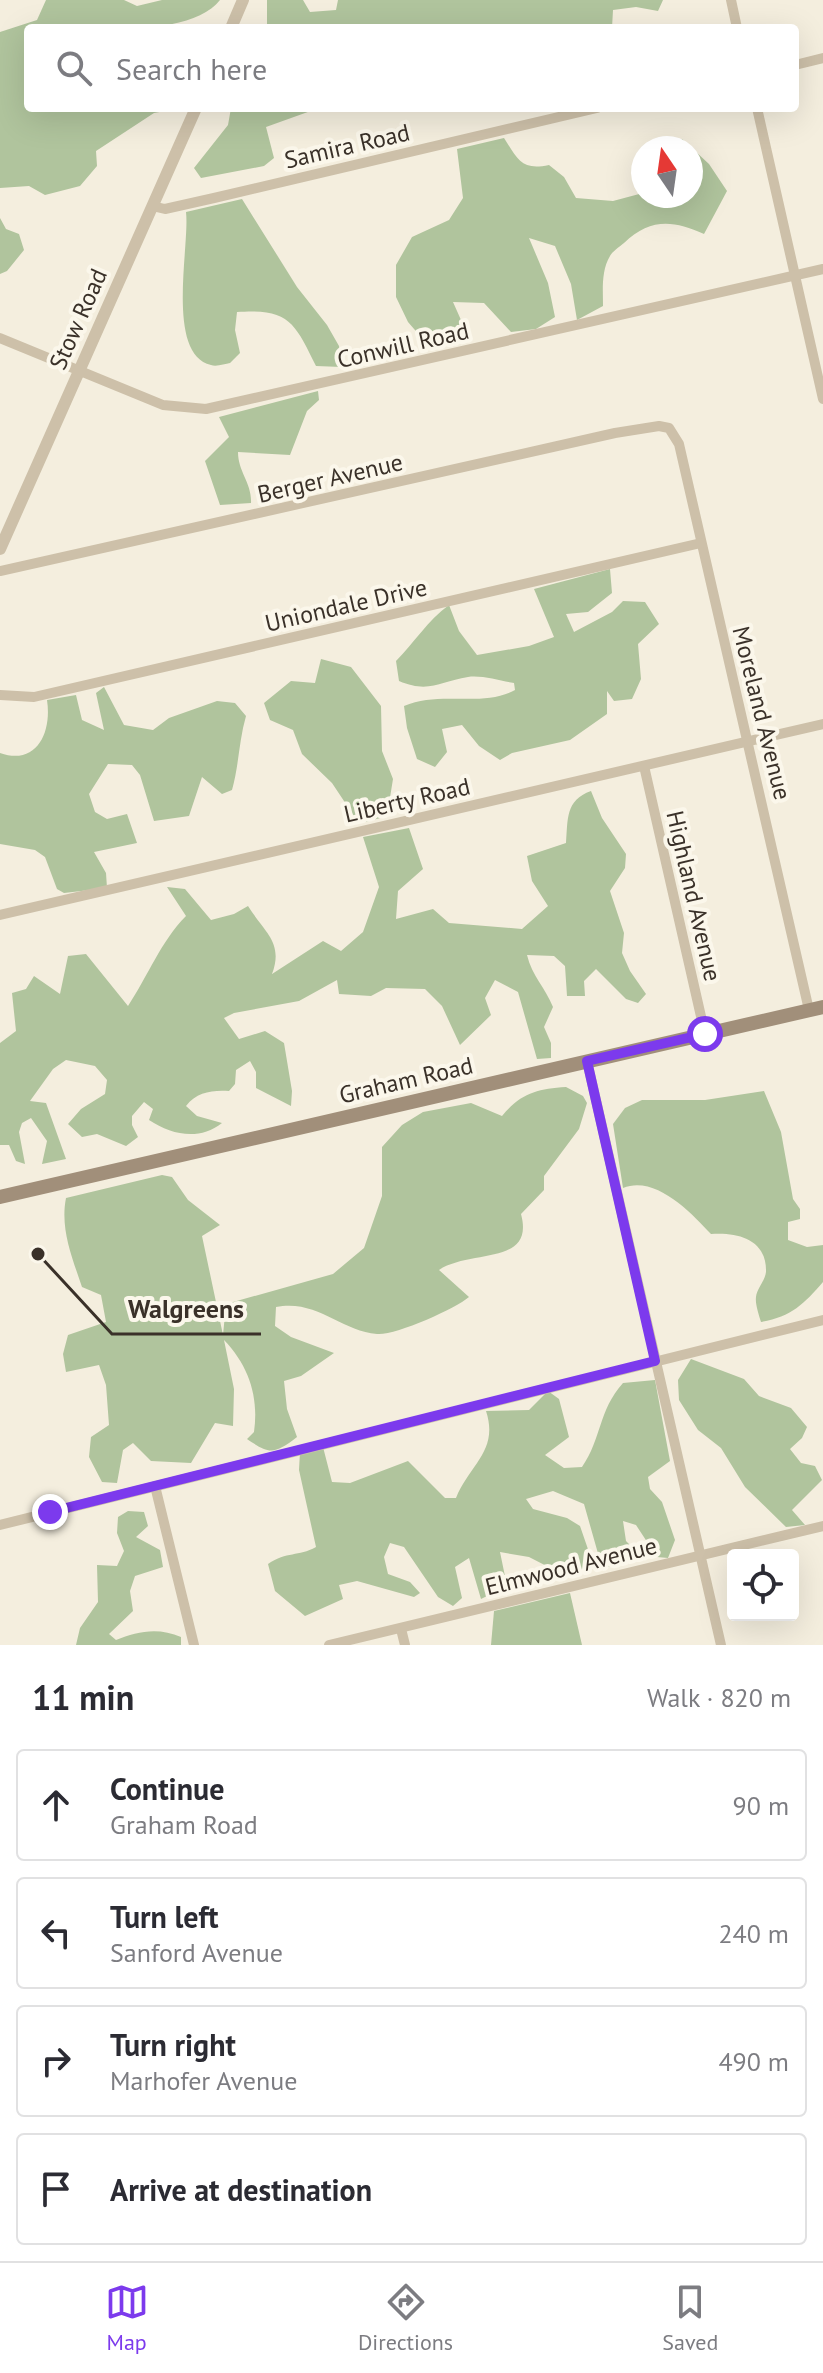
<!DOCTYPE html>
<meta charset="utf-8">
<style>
:root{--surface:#fff;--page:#f2f2f3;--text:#2b2b33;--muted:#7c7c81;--line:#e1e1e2;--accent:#7c3aed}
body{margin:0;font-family:"PT Sans",sans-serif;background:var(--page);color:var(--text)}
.controls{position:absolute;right:24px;bottom:24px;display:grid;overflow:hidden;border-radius:8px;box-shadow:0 8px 32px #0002}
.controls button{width:72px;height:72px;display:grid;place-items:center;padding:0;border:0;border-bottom:2px solid var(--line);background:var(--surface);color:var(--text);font:40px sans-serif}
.compass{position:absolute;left:631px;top:136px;width:72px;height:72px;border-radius:50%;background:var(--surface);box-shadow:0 8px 32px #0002;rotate:347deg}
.stop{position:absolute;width:24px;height:24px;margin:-18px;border:6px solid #7c3aed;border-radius:50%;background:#fff}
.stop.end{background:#7c3aed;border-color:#fff;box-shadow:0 2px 8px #0008}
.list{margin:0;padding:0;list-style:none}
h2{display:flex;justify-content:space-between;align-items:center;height:104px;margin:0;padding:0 32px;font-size:34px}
h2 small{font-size:26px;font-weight:400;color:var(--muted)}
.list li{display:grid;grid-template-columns:52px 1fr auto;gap:24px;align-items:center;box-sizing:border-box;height:112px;margin:0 16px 16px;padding:0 16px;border:2px solid var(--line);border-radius:8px}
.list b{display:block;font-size:30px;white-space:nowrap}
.list p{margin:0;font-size:26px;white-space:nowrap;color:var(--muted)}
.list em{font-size:26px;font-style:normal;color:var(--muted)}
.icon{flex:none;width:44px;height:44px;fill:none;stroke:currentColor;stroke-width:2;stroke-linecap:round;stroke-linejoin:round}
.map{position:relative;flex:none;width:823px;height:1645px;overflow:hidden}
.search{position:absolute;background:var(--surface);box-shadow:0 8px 32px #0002;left:24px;right:24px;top:24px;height:88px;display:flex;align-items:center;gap:20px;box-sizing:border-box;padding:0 28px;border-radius:8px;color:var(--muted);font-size:30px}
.sheet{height:616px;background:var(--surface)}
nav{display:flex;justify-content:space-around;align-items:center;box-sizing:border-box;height:112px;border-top:2px solid var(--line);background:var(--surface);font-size:22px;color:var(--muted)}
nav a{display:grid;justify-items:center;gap:4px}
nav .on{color:var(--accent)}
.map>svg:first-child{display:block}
.green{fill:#b0c49d}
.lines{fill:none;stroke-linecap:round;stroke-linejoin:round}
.minor{stroke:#cdc0a9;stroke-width:10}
.tertiary{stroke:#cdc0a9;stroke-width:12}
.secondary{stroke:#a18f7a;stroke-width:14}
.route{stroke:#7c3aed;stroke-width:10}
.labels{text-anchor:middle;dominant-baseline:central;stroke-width:8;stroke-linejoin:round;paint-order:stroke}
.street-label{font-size:24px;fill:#3a3129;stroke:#fbf7eb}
.leader{fill:none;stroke:#3a3129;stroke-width:3}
.callout-dot{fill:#3a3129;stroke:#fbf7eb;stroke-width:3}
.callout-label{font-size:26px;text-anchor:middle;font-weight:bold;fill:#3a3129;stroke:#fbf7eb;stroke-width:8;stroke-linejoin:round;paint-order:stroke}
</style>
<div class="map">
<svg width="823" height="1645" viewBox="0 0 823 1645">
<rect width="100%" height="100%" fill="#f4eede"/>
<!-- green -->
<g class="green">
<path d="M46 0H124L137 6 162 0H220C189 40 75 28 28 28V108H181L154 113 96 151 97 166 80 186 45 195 29 186 0 188V32L37 20Z"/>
<path d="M303 0 310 12 336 10 338 0H663L658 11 636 7 613 10 612 28H267V0Z"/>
<path d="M231 108H319L266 127 274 158 264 166 201 178 194 168 228 125Z"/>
<path d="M504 138C518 160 522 171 549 165L564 177 576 198 613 201 643 193V196H691V148H674L682 139 709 164 727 191 704 234C673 220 650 218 624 243 619 247 612 252 610 256 601 271 603 290 603 306L577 320 571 284 555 246 529 238 548 283 555 317 536 329 511 332 484 303 453 302 465 329 461 340 440 346 427 344 408 322 396 297V265L412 237 449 220 463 198 457 149Z"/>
<path d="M242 199 297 287 327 325 339 346 342 367 316 366C295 323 289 308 237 312L235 330 240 353 230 363C225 364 216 367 211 365 165 354 190 246 186 212Z"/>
<path d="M0 218 6 229 19 234 24 250 7 271 0 274Z"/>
<path d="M318 391 319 400 307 411 290 455 238 452C238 472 252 483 251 503L220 505 205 461 229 437 219 417Z"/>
<path d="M610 569 612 593 588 612 566 614 574 632 612 612 623 601 645 602 659 624 638 644 641 679 632 699 614 701 607 691V714L570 740 512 753 500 760 479 746 462 725 442 729 447 752 435 767 417 759 407 728 404 706C440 690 482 708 515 690L514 683C500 681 482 675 468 677 441 681 429 694 399 681L396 661C414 643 428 620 449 605L459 631 477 655 529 646 554 637 534 589Z"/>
<path d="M321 659 351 667 381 706 382 751 393 779 387 816 366 822 354 816 332 783 302 754 293 730 270 720 264 703 291 681 315 683Z"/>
<path d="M104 687 124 725 153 730 169 718 217 701 235 703 246 716C239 740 239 765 232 790L222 794 202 777 189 816 154 821 140 775 132 765 108 764 89 794 95 812 107 819 127 814 137 843 94 852 106 873 107 888 64 893 57 889 45 857 35 850 0 844V753C37 766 52 732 47 700L76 695 82 720 104 730 96 693Z"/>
<path d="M591 791 602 818 626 854 625 868 610 891 624 933 622 953 630 971 646 994 638 1003 626 999 596 969 584 981 585 996H567L565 966 554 956 527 955C532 976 545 987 553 1007L544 1027 551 1043V1058L537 1059 518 992 495 980 485 998 491 1015 460 1045 442 1006 425 989 386 988 371 996 339 994 337 980 299 1001 234 1013 224 1018 239 1039 265 1031 284 1043 292 1091 291 1106 256 1088V1072L250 1061 236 1070 235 1084 229 1091C212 1090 197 1092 186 1106L197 1116 222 1123C199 1141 172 1135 149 1120L153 1109 144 1102 132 1116V1125L138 1137 126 1146 97 1134 82 1137 68 1124 81 1109 105 1094 107 1080 95 1066 66 1060 53 1069 30 1101 46 1103 66 1159 42 1164 47 1141 31 1118 22 1123 19 1132 25 1164 16 1161 9 1145H0V1043L16 1031 12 993 26 989 34 976 60 994 68 956 86 954 128 1006C148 976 161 941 186 916L167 887 185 889 211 920 234 914 248 906C264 932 284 942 272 974L323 941 341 951 363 932 379 887 363 837 409 828 423 869 398 891 396 919 433 909 449 923 522 929 548 906 532 881 527 856 566 843C568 820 565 800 591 791Z"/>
<path d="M566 1087 583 1096 587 1103 579 1129 544 1176V1190L521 1214C535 1266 471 1249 439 1270L469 1297C455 1309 394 1336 377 1334 341 1331 317 1299 276 1307L275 1326 291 1337 334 1353 301 1376 284 1381 287 1409 297 1437C274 1455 269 1454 247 1439L254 1432C259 1397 249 1366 224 1340L234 1389 233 1426 215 1423 191 1463 151 1461 133 1443 123 1450 117 1483 102 1482 89 1457 91 1437 109 1425 106 1385 99 1365 66 1372 63 1354 68 1335 106 1322 101 1295 82 1287C72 1257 60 1229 66 1198L162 1175 172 1177 188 1200 220 1225 202 1236 223 1335 226 1304 333 1274 364 1248 382 1196V1147L402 1125 423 1112 471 1103 502 1116C521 1093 537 1089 566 1087Z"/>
<path d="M764 1091 781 1132 793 1199 800 1209V1219L788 1222V1240L807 1247 823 1245V1282C804 1304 791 1317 761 1322 759 1315 755 1304 756 1297 757 1288 765 1281 766 1272 767 1240 739 1232 711 1234 691 1213 656 1175 623 1188L613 1124 625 1108 642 1100H705Z"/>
<path d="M691 1359 744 1379 759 1396 791 1408 807 1427 802 1438 790 1449 801 1463 815 1466 822 1480 792 1510 805 1525 786 1527 745 1487 721 1448 698 1430 679 1400 678 1380Z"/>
<path d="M655 1380 670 1461 648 1477 650 1489 662 1502 675 1540 668 1558 657 1557 636 1525 623 1521 626 1541 638 1553 635 1562 608 1567 601 1564 584 1504 553 1491 526 1499 533 1509 567 1518 580 1526 590 1555 585 1568 566 1576 529 1557 500 1552 507 1586 481 1599 469 1558 455 1567 462 1598 453 1606 438 1597 404 1547 390 1543 384 1557 388 1574 410 1582 420 1593 414 1597 357 1581 339 1585 343 1599 305 1616 275 1591 268 1564C287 1551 298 1557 316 1547L299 1470 300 1452 323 1447 332 1482 350 1483 408 1461 445 1498H456C470 1464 499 1451 486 1411L529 1410 548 1391 559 1399 569 1437 545 1455 564 1468 582 1467C602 1438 598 1411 623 1383Z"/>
<path d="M128 1511 144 1512 148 1526 136 1537 160 1550 163 1567 135 1576 130 1591 133 1611 109 1634 116 1640C137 1631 159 1627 181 1637V1645H76L80 1628 98 1602 97 1565 117 1566 124 1551 117 1533 118 1517Z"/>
<path d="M570 1593 582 1645H491L494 1611Z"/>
</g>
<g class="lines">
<!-- minor -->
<g class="minor">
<path d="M731 0 737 28"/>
<path d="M795 65 823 58"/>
<path d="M757 108 823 399"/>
<path d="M152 206 165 209 214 198 597 108"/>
<path d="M0 338 163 405 206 409 823 269"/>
<path d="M0 571 615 433 659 426 669 428 679 444 809 1010"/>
<path d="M0 695 34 697 701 543"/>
<path d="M644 766 705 1034"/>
<path d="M0 915 823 724"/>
<path d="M587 1061 721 1645"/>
<path d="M155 1486 194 1645"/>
<path d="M0 1525 823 1320"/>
<path d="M401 1629 405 1645"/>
<path d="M329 1645 823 1526"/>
</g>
<!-- tertiary -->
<g class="tertiary">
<path d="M231 28 243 0"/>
<path d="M0 549 196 108"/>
</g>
<!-- secondary -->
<path class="secondary" d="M0 1197 823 1007"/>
</g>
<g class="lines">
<!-- route -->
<path class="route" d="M50 1512 655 1361 587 1061 705 1034"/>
</g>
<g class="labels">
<!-- street labels -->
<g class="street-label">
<text transform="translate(347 146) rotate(-13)">Samira Road</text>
<text transform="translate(78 319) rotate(-66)">Stow Road</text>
<text transform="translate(403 345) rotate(-13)">Conwill Road</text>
<text transform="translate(330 478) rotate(-13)">Berger Avenue</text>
<text transform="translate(346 605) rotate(-13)">Uniondale Drive</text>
<text transform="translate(762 713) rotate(76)">Moreland Avenue</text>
<text transform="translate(407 800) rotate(-13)">Liberty Road</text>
<text transform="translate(694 896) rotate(77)">Highland Avenue</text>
<text transform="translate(406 1080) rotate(-13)">Graham Road</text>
<text transform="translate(571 1566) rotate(-14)">Elmwood Avenue</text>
</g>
</g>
<!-- callouts -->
<path class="leader" d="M38 1254L112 1334H261"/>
<circle class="callout-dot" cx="38" cy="1254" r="8"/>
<g class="callout-label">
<text x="186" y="1318">Walgreens</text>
</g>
</svg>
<div class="controls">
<button><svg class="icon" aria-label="locate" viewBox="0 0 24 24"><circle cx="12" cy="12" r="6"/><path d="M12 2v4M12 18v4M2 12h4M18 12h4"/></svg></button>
</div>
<svg class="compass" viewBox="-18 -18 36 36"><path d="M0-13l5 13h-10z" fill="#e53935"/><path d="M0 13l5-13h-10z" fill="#7c7c81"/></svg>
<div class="stop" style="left:705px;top:1034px"></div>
<div class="stop end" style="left:50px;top:1512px"></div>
<div class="search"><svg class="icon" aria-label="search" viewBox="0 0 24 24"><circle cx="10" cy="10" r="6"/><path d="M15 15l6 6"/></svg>Search here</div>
</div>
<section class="sheet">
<h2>11 min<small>Walk · 820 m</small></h2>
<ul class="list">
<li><svg class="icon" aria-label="ahead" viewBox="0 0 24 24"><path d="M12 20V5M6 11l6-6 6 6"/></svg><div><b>Continue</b><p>Graham Road</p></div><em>90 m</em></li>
<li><svg class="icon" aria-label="left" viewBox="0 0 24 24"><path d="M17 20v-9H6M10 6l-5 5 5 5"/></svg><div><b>Turn left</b><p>Sanford Avenue</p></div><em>240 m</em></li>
<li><svg class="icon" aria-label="right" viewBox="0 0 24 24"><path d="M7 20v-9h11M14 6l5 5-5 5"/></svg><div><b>Turn right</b><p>Marhofer Avenue</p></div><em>490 m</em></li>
<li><svg class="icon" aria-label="arrive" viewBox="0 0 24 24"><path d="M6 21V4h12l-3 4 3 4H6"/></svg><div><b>Arrive at destination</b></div></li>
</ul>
</section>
<nav>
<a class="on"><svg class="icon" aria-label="map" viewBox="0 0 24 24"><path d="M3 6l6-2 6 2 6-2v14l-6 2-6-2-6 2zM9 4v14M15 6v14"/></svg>Map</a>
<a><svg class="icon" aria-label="directions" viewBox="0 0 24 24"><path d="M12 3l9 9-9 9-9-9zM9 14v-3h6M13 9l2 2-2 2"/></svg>Directions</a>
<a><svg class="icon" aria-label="saved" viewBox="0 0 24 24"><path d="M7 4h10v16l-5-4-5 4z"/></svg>Saved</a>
</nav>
